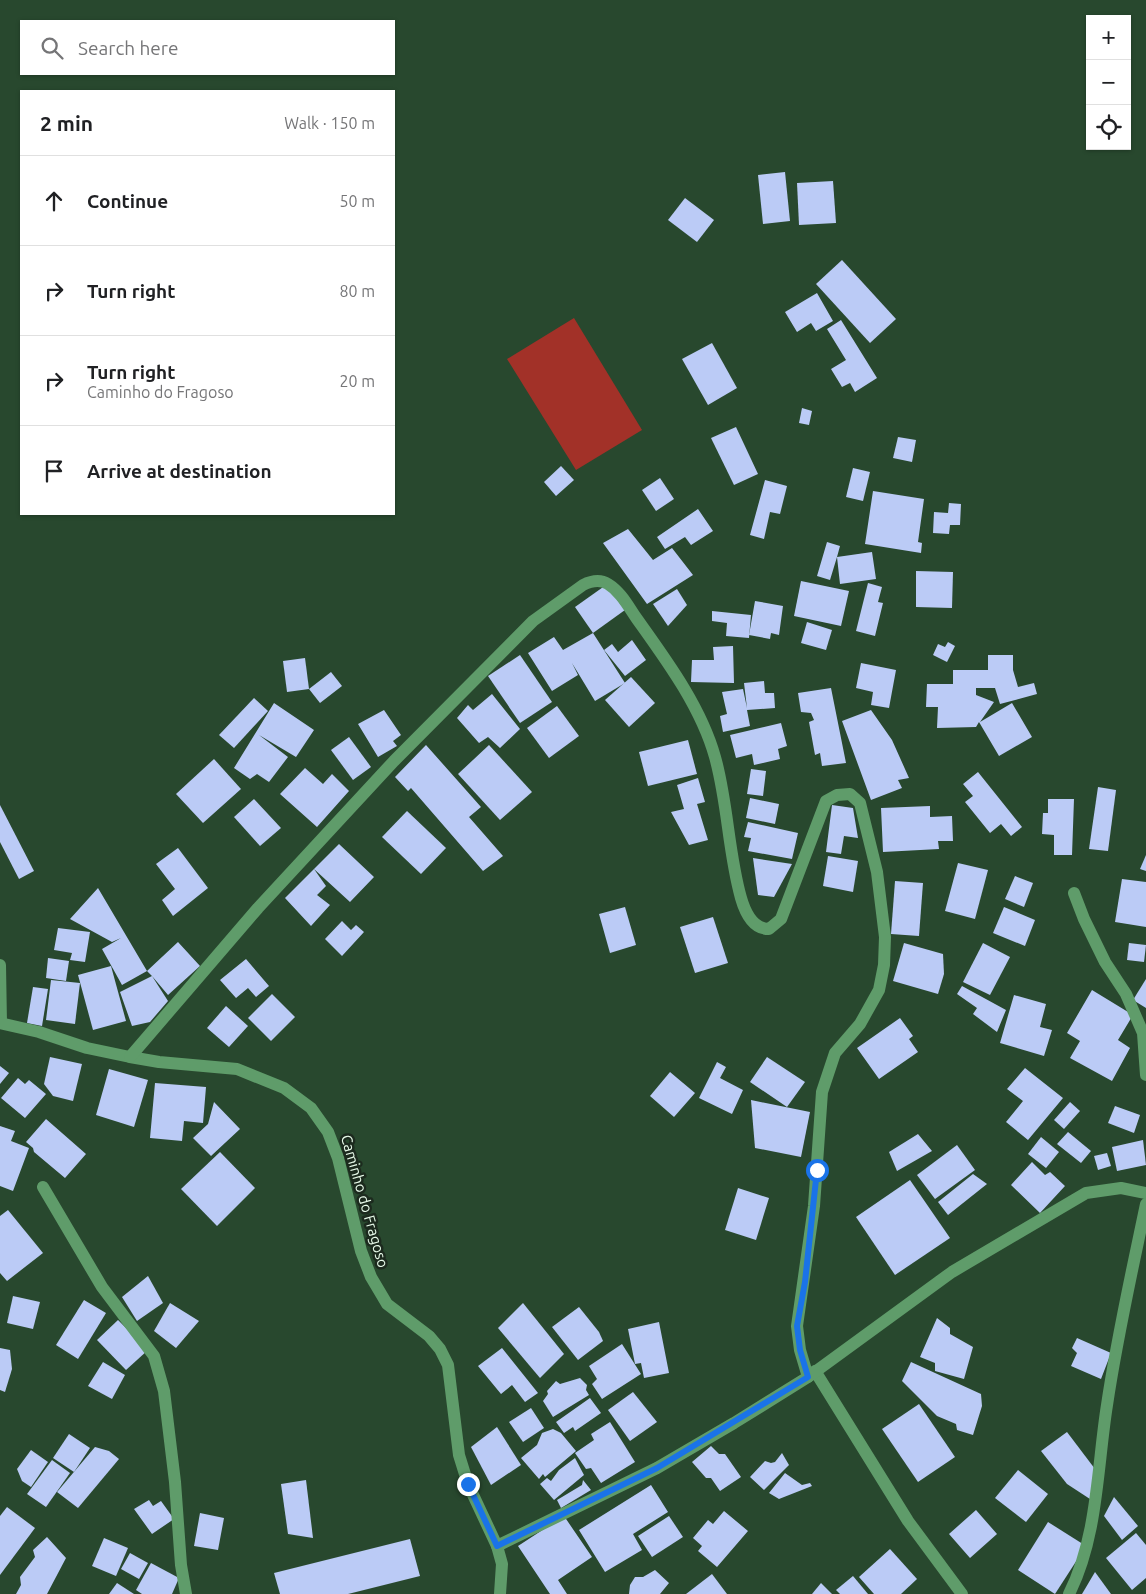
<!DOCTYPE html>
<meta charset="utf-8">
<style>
:root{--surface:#fff;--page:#f2f2f2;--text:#202124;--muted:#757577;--line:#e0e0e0}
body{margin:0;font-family:Ubuntu,sans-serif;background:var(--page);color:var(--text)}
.controls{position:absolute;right:15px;top:15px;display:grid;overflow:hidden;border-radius:0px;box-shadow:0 1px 4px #0004}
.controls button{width:45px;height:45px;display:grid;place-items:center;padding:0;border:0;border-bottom:1px solid var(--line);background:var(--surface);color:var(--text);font:25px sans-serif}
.stop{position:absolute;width:15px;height:15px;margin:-11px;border:4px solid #1a73e8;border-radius:50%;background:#fff}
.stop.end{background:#1a73e8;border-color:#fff;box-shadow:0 1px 5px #0008}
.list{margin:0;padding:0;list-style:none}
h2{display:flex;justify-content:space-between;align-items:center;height:65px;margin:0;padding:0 20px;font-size:21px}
h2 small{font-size:16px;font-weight:400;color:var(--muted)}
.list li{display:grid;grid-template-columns:32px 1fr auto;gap:15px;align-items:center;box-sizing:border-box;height:90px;padding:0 20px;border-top:1px solid var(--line)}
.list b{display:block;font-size:19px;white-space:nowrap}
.list p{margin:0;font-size:16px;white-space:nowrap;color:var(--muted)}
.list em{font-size:16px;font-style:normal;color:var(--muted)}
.icon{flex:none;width:28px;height:28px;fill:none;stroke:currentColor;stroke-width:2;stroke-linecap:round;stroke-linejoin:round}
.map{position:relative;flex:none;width:1146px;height:1594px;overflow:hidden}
.search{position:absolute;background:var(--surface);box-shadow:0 1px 4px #0004;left:20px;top:20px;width:375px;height:55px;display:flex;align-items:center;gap:12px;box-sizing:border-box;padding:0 18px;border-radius:0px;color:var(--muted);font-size:19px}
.panel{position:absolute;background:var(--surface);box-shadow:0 1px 4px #0004;left:20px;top:90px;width:375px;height:425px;border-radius:0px}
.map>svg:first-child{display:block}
.green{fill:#a23128}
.building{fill:#bbcbf6}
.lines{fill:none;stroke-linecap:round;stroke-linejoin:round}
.minor{stroke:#5f9c6a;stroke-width:12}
.route{stroke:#1a73e8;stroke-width:6}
.labels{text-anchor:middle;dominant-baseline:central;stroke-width:5;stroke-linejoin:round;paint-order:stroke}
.street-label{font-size:15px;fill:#e8fbea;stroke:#1c2a1e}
</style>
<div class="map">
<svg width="1146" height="1594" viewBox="0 0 1146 1594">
<rect width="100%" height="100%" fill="#28482e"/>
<!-- green -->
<path class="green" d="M574 318 642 430 576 470 507 359Z"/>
<!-- building -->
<g class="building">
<path d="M785 172 790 221 763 224 758 175Z"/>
<path d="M833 181 836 223 799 225 797 183Z"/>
<path d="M685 198 714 220 697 242 668 220Z"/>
<path d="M842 260 896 319 870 343 816 284Z"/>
<path d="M817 293 833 321 816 331 811 323 797 332 785 312Z"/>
<path d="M841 320 877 378 855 392 850 383 842 387 831 369 846 360 827 329Z"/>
<path d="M712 343 737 388 708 405 682 359Z"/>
<path d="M802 408 812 411 809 425 799 423Z"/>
<path d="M736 427 758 474 734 485 711 438Z"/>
<path d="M898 437 916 440 912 462 893 458Z"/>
<path d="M561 466 574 480 556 496 544 482Z"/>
<path d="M853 468 870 472 863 501 846 497Z"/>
<path d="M660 478 674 499 656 511 642 490Z"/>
<path d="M765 480 787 486 780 514 770 512 764 539 750 535Z"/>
<path d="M873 491 924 499 918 542 922 543 921 553 865 544Z"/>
<path d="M949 503 961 504 960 525H950L949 534 933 533 934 512 948 513Z"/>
<path d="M698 509 713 531 691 545 685 537 665 549 657 537Z"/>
<path d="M628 529 653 560 672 548 693 575 647 604 603 543Z"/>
<path d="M827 542 840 546 837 557 872 552 876 579 840 584 837 557 830 580 817 576Z"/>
<path d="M916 571 953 572 952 608 916 607Z"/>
<path d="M801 581 849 591 841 626 794 616Z"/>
<path d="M868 583 882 587 878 602 883 603 875 636 856 631Z"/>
<path d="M606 585 625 610 593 633 575 607Z"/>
<path d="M677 589 687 605 668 626 653 604Z"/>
<path d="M755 601 783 606 779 635 771 633 770 639 749 635Z"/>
<path d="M712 611 751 615 749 638 726 636 727 623 712 621Z"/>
<path d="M807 622 832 630 826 650 801 643Z"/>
<path d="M593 633 625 683 595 701 572 663 578 675 552 691 528 653 554 637 563 650Z"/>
<path d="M632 640 646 660 625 676 604 650 612 644 618 652Z"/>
<path d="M948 642 955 646 947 662 933 655 938 644 945 647Z"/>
<path d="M733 646 734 683 691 682 692 660H714L713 647Z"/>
<path d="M520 655 552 702 520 723 488 676Z"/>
<path d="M988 655H1013V670L1018 687 1034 683 1037 694 1000 704 995 688H976V695L994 702 980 722 1012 703 1032 737 999 756 979 722 976 727 937 728 938 707H926L927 684H953V670H988Z"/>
<path d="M305 658 309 689 287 692 283 661Z"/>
<path d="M861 663 896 670 889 708 871 705 873 692 856 688Z"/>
<path d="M331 672 342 686 320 703 309 689Z"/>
<path d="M631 677 655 703 629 727 605 700Z"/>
<path d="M764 681 765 693H774L775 708 747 710 750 726 723 732 720 716 727 714 722 692 743 689 747 708 744 683Z"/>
<path d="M831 688 846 763 822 766 820 753 815 755 809 722 814 720 811 713 801 712 798 693Z"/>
<path d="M492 694 520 729 500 748 488 737 479 743 457 718 468 705 473 710Z"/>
<path d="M254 698 268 711 234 748 219 735Z"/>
<path d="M274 703 314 730 296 757 259 735 288 757 269 782 257 774 250 779 234 768Z"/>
<path d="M557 706 579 736 549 758 527 728Z"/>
<path d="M384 710 401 735 393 741 397 746 378 757 358 724Z"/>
<path d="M871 710 892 740 909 778 898 780 902 788 871 800 842 721Z"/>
<path d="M781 723 787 746 778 749 780 759 754 765 752 754 736 758 730 735Z"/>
<path d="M349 737 371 767 353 780 331 750Z"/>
<path d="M688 740 697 774 648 786 639 752Z"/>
<path d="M426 745 481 807 469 817 503 856 483 871 411 788 408 791 395 777Z"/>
<path d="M489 745 532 792 500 820 458 774Z"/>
<path d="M214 759 241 789 203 823 176 794Z"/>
<path d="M305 768 323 784 332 774 349 791 317 827 280 794Z"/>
<path d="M751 769 766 771 763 796 747 794Z"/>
<path d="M978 772 1022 827 1011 836 1001 824 990 833 965 802 973 796 963 784Z"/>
<path d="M698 778 705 802 697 804 708 840 689 845 671 812 684 809 677 785Z"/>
<path d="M1098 787 1116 790 1108 851 1089 849Z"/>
<path d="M750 798 779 804 775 824 746 818Z"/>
<path d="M254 799 281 828 260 846 234 817Z"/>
<path d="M1048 799H1074L1072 855H1054V835L1042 834 1043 813H1048Z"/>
<path d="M0 805 34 871 19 879 0 842Z"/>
<path d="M832 805 853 808 858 838 844 836 841 854 826 852Z"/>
<path d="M930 806V817L952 816 953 841H938L939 849 883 852 881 808Z"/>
<path d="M407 811 446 848 421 874 382 837Z"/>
<path d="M748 822 798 833 792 859 748 851 751 838 744 837Z"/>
<path d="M339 844 374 877 350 902 314 869 326 886 317 895 330 905 311 926 285 898Z"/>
<path d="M178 848 208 888 173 916 162 900 175 889 156 864Z"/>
<path d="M1146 855V871L1140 869Z"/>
<path d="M828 856 858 861 853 892 823 886Z"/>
<path d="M753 858 792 864 774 897 758 895Z"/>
<path d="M958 863 988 870 975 919 945 911Z"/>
<path d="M1015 876 1033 883 1024 907 1005 899Z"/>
<path d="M1122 879 1146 882V927L1115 922Z"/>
<path d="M895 881 923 883 919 936 891 934Z"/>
<path d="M98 888 147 971 122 985 102 949 121 938 112 942 70 919Z"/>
<path d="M625 907 636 945 610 953 599 914Z"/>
<path d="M1004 907 1035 920 1025 946 993 933Z"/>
<path d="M713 917 728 963 695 973 680 927Z"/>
<path d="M342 921 351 930 356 925 364 932 342 956 325 939Z"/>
<path d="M58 928 90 932 85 962 70 960 72 953 54 950Z"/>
<path d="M178 942 200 966 168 995 152 976 168 1001 150 1022 132 1026 120 992 152 976 147 971Z"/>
<path d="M904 943 943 954 944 974 938 994 893 981Z"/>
<path d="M983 943 1010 957 990 995 963 982Z"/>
<path d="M1129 943 1146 945 1144 962 1127 960Z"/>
<path d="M48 958 69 961 66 981 46 978Z"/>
<path d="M246 959 269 986 256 997 248 988 236 998 220 980Z"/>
<path d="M111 966 126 1021 93 1030 78 975Z"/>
<path d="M1146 979V1008L1133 1000Z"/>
<path d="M51 980 80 983 75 1024 46 1020Z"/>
<path d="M962 986 1006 1010 997 1032 973 1014 977 1008 957 994Z"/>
<path d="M33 987 48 989 42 1026 27 1023Z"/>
<path d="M1092 990 1133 1015 1118 1040 1130 1048 1112 1081 1070 1058 1080 1041 1067 1033Z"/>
<path d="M272 994 295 1017 271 1041 248 1018Z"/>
<path d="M1014 995 1046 1004 1040 1027 1052 1030 1044 1056 1000 1043Z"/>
<path d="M226 1006 248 1026 229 1047 207 1028Z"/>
<path d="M900 1018 913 1036 909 1039 918 1052 879 1079 857 1048Z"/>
<path d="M50 1057 82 1064 73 1101 53 1096 44 1084Z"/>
<path d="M767 1057 805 1082 787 1107 750 1082Z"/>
<path d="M717 1062 726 1067 720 1078 743 1090 732 1114 699 1098Z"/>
<path d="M0 1066 9 1073 0 1084Z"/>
<path d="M1025 1068 1063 1098 1028 1140 1006 1122 1023 1101 1007 1089Z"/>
<path d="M109 1069 148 1080 134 1127 96 1115Z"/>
<path d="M670 1072 695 1093 674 1117 650 1096Z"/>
<path d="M18 1078 25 1084 29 1080 46 1094 25 1118 1 1098Z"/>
<path d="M155 1083 206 1087 203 1123 184 1121 182 1141 150 1138Z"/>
<path d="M751 1100 810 1112 801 1157 755 1148Z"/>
<path d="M214 1102 240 1129 211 1156 193 1138 208 1124Z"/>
<path d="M1070 1102 1080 1111 1064 1129 1054 1120Z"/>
<path d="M1115 1106 1140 1115 1134 1133 1108 1123Z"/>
<path d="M46 1119 86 1154 65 1178 34 1152 33 1148 26 1142Z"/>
<path d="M0 1126 15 1131 11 1141 29 1148 13 1191 0 1186Z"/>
<path d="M1068 1132 1091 1151 1081 1163 1057 1144Z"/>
<path d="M918 1134 932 1151 897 1171 889 1152Z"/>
<path d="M1041 1137 1059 1152 1046 1168 1028 1154Z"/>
<path d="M1143 1140 1146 1165 1117 1171 1112 1147Z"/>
<path d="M957 1145 975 1170 935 1199 917 1175Z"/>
<path d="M220 1152 255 1188 217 1226 181 1189Z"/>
<path d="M1107 1153 1111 1166 1098 1170 1094 1156Z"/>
<path d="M1032 1162 1045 1175 1050 1172 1065 1186 1040 1213 1011 1185Z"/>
<path d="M973 1174 987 1184 948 1215 938 1202Z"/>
<path d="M910 1180 950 1238 895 1275 856 1217Z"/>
<path d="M738 1188 769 1198 756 1240 725 1230Z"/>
<path d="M8 1210 43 1253 7 1281 0 1273V1216Z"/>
<path d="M148 1276 163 1303 137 1321 122 1297Z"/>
<path d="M13 1296 40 1302 33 1329 7 1323Z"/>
<path d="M84 1300 106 1313 78 1359 56 1345Z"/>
<path d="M170 1303 199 1321 176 1348 154 1331Z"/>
<path d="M523 1303 564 1354 540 1378 498 1328Z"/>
<path d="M579 1307 599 1332 603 1341 578 1360 552 1327Z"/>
<path d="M937 1318 950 1328V1334L973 1347 964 1379 935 1371V1363L920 1357Z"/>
<path d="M118 1320 148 1350 126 1370 97 1340Z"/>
<path d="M659 1322 669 1373 644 1378 641 1363 635 1364 628 1329Z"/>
<path d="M1077 1338 1111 1353 1101 1379 1071 1366 1077 1353 1072 1348Z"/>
<path d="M622 1344 641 1374 602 1399 592 1384 597 1379 589 1366Z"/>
<path d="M0 1348 10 1350 12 1369 5 1392 0 1390Z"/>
<path d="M502 1348 538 1393 525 1402 512 1385 501 1394 478 1366Z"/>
<path d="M103 1362 125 1375 112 1399 88 1386Z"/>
<path d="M911 1362 981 1394 982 1406 973 1435 957 1430 956 1424 937 1416 902 1381Z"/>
<path d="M580 1378 587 1385 586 1390 589 1395 553 1417 543 1401 548 1394 547 1391 556 1381 560 1384Z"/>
<path d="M633 1392 657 1422 630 1441 608 1410Z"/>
<path d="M590 1398 601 1413 575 1431 573 1427 564 1433 556 1422Z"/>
<path d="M919 1404 955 1457 918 1482 882 1429Z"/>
<path d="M531 1408 544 1428 523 1442 509 1422Z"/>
<path d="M610 1422 635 1462 601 1483 591 1468 586 1469 575 1453 594 1440 591 1434Z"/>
<path d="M497 1427 521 1465 491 1485 471 1447Z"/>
<path d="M553 1429 561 1433 576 1451 545 1477 543 1474 539 1479 521 1458 537 1445 542 1433Z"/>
<path d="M1067 1432 1095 1469 1090 1499 1067 1484 1041 1451Z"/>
<path d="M69 1434 90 1448 74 1472 53 1458Z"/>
<path d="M711 1446 719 1454H725L741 1477 720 1491 711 1478H706L692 1462Z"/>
<path d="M95 1447 109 1451 119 1459 78 1508 57 1492Z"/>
<path d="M31 1450 48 1462 31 1487 22 1481 17 1469Z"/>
<path d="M782 1453 789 1465 764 1490 750 1477 765 1461 771 1463 775 1462Z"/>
<path d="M575 1458 584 1475 554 1500 540 1484 547 1478 551 1481 559 1470Z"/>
<path d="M52 1460 70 1473 46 1507 27 1494Z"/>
<path d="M1018 1470 1048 1494 1026 1522 995 1498Z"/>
<path d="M785 1473 802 1485 810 1483 812 1486 779 1499 769 1493Z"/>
<path d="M306 1480 313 1538 288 1534 281 1484Z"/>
<path d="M583 1480 591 1490 561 1508 557 1500 582 1485Z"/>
<path d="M651 1485 668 1512 633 1534 642 1550 605 1572 579 1530Z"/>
<path d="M1114 1497 1138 1526 1122 1540 1104 1516Z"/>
<path d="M149 1500 153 1506 161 1501 174 1519 152 1534 134 1509Z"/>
<path d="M7 1507 35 1528 0 1575V1516Z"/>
<path d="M976 1510 997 1534 970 1558 949 1534Z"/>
<path d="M724 1511 748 1531 717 1567 698 1551 702 1546 693 1538 708 1520 713 1524Z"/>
<path d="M200 1513 224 1518 218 1550 194 1546Z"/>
<path d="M564 1516 592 1557 558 1580 567 1594H550L518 1546Z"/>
<path d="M669 1516 683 1537 652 1557 638 1536Z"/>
<path d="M1048 1522 1086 1546 1055 1594 1018 1570Z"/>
<path d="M1136 1533 1146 1545V1578L1132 1590 1106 1558Z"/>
<path d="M47 1537 66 1558 47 1594H16L21 1585 20 1577 35 1557 33 1550Z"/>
<path d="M104 1538 128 1548 116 1576 92 1566Z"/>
<path d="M410 1539 420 1576 348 1594H280L274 1573Z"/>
<path d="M890 1549 917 1579 901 1594H874L859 1577Z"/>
<path d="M130 1553 148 1563 139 1579 121 1569Z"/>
<path d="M151 1563 179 1578 172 1594H142L136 1590Z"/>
<path d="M655 1570 669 1583 660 1594H629L630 1585 635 1577H643Z"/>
<path d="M1095 1572 1111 1594H1082Z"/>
<path d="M712 1574 727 1594H686Z"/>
<path d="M853 1576 868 1594H840L836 1590Z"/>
<path d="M117 1583 134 1594H109Z"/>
<path d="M821 1583 832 1594H812Z"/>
</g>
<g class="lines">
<!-- minor -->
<g class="minor">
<path d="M1074 893 1084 919 1105 962 1126 994 1143 1033 1146 1075"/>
<path d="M0 965 1 1023"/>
<path d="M0 1023 39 1032 87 1048 130 1057 159 1062 237 1069 284 1088 311 1108 328 1132 338 1158 361 1251 371 1277 387 1304 429 1336 440 1349 448 1365 459 1455 468 1484 497 1546 502 1564 500 1594"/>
<path d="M130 1057 258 908 394 761 533 621 583 585C591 581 600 579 608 584 621 592 628 606 637 619 667 661 701 707 715 757 728 803 728 852 741 898 745 912 753 929 769 929L781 919 826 801 837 795 850 794 860 803 877 872 885 937 884 965 879 990 860 1024 835 1053 822 1092 814 1206 797 1326 800 1350 808 1377"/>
<path d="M43 1187 102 1287 154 1356 164 1391 175 1482 181 1565 186 1594"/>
<path d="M815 1371 908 1521 962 1594"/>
<path d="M497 1546 657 1468 734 1423 808 1377 952 1272 1086 1193 1121 1188 1146 1193"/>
<path d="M1069 1594C1098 1536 1097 1468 1107 1405 1117 1337 1132 1271 1146 1204"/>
</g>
</g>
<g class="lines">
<!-- route -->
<path class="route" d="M468 1484 497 1546 657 1468 808 1377 800 1350 797 1326 805 1282 817 1170"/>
</g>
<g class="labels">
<!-- street labels -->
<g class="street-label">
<text transform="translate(365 1201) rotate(74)">Caminho do Fragoso</text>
</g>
</g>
</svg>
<div class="controls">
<button>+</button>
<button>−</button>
<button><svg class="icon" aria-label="locate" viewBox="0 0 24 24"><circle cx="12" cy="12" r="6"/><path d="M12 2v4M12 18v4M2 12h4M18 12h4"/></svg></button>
</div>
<div class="stop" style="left:817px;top:1170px"></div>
<div class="stop end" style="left:468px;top:1484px"></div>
<div class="search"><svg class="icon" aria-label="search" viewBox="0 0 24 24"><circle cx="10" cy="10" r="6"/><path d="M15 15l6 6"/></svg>Search here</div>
<section class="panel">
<h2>2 min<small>Walk · 150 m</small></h2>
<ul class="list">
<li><svg class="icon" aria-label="ahead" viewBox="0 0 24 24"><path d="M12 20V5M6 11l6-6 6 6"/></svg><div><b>Continue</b></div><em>50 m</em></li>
<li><svg class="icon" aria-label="right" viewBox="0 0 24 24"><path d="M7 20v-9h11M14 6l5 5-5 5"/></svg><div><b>Turn right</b></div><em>80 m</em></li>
<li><svg class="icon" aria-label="right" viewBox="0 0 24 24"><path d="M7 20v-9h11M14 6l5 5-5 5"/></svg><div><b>Turn right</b><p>Caminho do Fragoso</p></div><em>20 m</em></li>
<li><svg class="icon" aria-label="arrive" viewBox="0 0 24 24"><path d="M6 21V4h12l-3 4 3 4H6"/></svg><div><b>Arrive at destination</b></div></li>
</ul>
</section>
</div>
